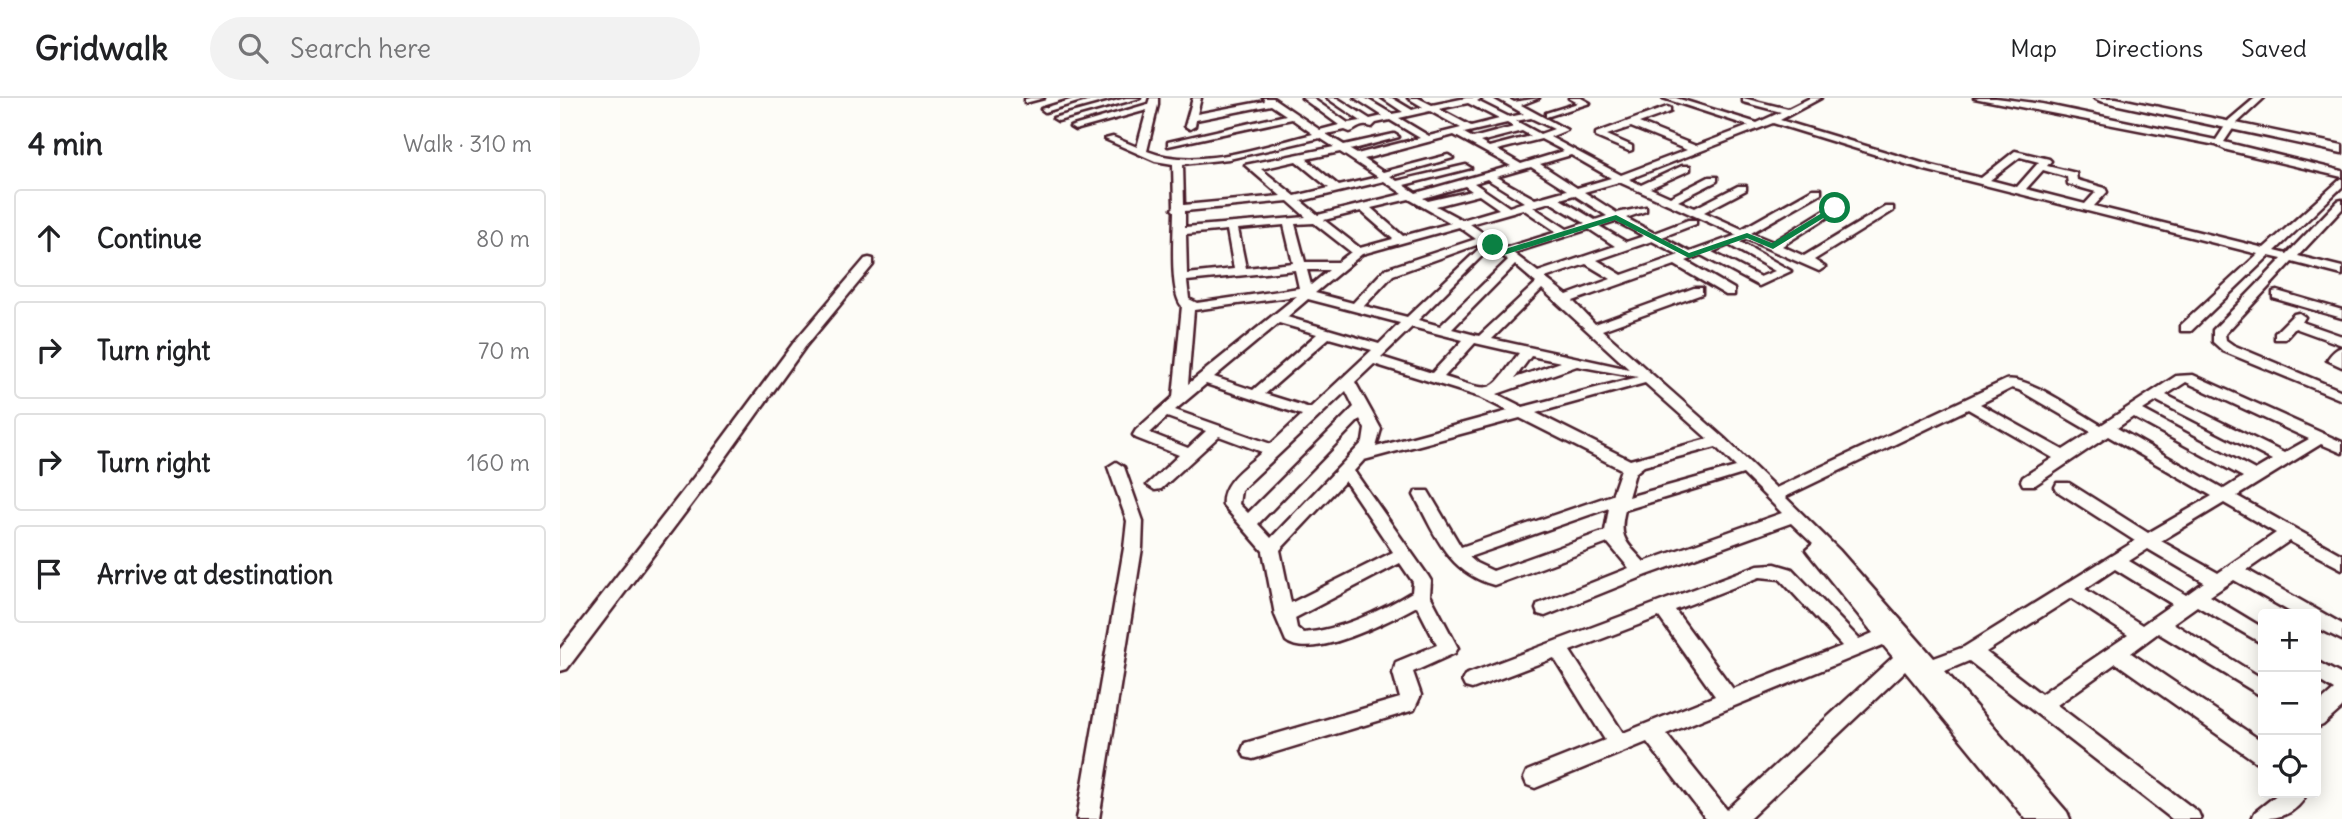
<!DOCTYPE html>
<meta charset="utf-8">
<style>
:root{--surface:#fff;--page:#f2f2f2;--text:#202124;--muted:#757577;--line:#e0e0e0}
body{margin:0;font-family:Delius,sans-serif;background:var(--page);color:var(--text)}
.controls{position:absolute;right:21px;bottom:21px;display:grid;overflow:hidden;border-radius:7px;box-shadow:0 4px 18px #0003}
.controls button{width:63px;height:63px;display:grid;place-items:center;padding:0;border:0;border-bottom:2px solid var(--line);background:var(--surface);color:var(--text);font:35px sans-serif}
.stop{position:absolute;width:21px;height:21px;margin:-16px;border:5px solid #0b8043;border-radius:50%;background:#fff}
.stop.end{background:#0b8043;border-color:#fff;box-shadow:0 2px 7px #0008}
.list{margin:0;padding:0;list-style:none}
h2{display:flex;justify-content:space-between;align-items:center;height:91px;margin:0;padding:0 28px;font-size:30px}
h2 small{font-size:23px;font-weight:400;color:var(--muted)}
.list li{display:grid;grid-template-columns:46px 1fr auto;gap:21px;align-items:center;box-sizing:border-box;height:98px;margin:0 14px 14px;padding:0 14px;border:2px solid var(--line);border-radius:7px}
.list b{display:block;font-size:26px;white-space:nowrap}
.list em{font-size:23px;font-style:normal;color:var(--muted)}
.icon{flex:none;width:38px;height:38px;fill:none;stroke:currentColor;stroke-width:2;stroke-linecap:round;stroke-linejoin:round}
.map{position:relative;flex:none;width:1782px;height:721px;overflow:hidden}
header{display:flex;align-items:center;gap:42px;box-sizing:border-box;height:98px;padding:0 35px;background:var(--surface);border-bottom:2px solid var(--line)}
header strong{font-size:33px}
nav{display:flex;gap:38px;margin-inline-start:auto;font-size:24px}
.search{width:490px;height:63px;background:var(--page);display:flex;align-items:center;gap:18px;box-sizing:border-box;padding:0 24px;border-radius:38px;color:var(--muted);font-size:26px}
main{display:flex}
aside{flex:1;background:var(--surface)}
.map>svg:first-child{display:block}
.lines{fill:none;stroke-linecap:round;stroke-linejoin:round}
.minor-casing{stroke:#4a1f2b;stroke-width:5}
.secondary-casing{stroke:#4a1f2b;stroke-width:5}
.minor{fill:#fdfcf7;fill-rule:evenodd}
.secondary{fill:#fdfcf7;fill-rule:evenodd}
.route{fill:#0b8043}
</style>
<header>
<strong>Gridwalk</strong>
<div class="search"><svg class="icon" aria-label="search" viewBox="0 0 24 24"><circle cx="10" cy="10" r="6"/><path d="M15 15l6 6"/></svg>Search here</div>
<nav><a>Map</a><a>Directions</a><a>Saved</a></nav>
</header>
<main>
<aside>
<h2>4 min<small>Walk · 310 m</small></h2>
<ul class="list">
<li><svg class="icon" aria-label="ahead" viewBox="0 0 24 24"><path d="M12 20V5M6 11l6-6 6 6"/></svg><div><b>Continue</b></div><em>80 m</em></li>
<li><svg class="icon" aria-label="right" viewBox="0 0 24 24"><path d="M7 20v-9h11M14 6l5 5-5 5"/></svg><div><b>Turn right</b></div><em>70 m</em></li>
<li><svg class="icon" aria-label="right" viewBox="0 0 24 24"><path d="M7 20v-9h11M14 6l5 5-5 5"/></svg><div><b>Turn right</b></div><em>160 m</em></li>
<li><svg class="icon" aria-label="arrive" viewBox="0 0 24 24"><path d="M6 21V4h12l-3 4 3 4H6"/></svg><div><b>Arrive at destination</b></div></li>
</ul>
</aside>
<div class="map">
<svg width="1782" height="721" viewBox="0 0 1782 721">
<rect width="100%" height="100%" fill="#fdfcf7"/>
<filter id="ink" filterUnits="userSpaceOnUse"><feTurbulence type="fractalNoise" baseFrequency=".0143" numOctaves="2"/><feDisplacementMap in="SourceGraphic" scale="14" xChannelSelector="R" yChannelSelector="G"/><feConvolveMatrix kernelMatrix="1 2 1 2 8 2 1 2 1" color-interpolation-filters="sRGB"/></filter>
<g filter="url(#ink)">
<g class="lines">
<!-- minor casing -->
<g class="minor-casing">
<g id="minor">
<path d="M470 0H484L465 5V1Z"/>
<path d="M517 0H531L485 14 481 11Z"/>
<path d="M566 0H580L498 23 493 20Z"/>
<path d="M590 0H598V7L587 53C638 73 702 48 753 36L732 21 608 48V44L726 17 711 7 636 22 635 28 630 31 625 28 633 0H641L637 16 705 3 703 0H713L760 32 779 27 742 0H752L788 25 801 23 767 0H777L810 21 823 18 795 0H805L832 16 843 14 822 0H832L852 12 863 9 848 0H858L872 7 906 0H922L917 3 949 19 964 16 936 0H947L954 4 979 0 961 7 1007 32 990 39 1061 77 1127 52 1071 29 1047 37 1072 48V52L1069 53 1036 39V35L1107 9 1110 10V14L1079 25 1136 48 1189 28 1103 0H1116L1197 25 1221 14 1183 4V0L1228 11 1250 0H1261L1220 22 1372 68 1421 80 1455 53 1489 61 1491 63 1487 68 1516 75 1517 82 1545 90 1547 94 1534 108 1704 150 1782 80V89L1715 153 1727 156 1778 103 1782 102V111L1738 158 1782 169V177L1732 164 1665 236 1666 242 1673 247 1782 293V302L1663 253 1653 244V232L1722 161 1709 158 1631 233H1621V227L1698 156 1365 72 1213 25 1069 81 1081 87 1122 68H1130V72L1090 90 1110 99 1149 79H1157V83L1118 103 1135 110 1178 88H1186V92L1144 114 1182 131 1253 91H1261V95L1191 135 1213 144 1271 108H1279V112L1222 148 1244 158 1325 109H1333V113L1254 162 1265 169 1259 173 1186 141 1180 144 1231 173 1199 188 1141 157 1126 163 1174 191V197H1166L1115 167 1013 203 1035 226 1134 190H1142V196L1042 232 1164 340 1216 390 1446 282C1468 277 1520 316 1541 327L1616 278 1633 277 1782 344V355L1761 346 1677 398 1782 457V471L1729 443 1687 472 1782 526V542L1756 529V516H1734L1674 482 1650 498 1703 530V546L1637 508 1613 525 1703 581V599L1598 535 1571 555 1703 644V665L1695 663 1556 565 1497 607 1638 714 1641 721H1612L1409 563 1385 573 1507 714 1510 721H1466L1345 573 1189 721H1146L1087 644 975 690 967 687 964 680 967 673 1045 642 994 560 912 591 905 589 902 583 905 577 1198 467 1215 466 1232 471 1299 541 1313 535 1249 456 1246 452 1253 446 1231 425 1087 477 985 518 978 516 976 511 978 506 1069 470 1048 445 934 487C887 474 875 436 854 397L856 393H868L901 449 1052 397 1061 371 960 320 804 362 794 373 868 478 871 483 870 497 898 550 895 555 853 574 861 597 854 612 693 661 685 659 682 652 685 645 840 600 833 575 836 564 877 547 857 508C831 522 751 564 726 543L715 517 703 453 663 407C660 384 687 368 702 354L659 338 601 391 595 392 587 387 619 357 576 340 573 337 576 332 613 299 622 208C609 194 614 132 614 113L612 111 614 109 613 66 595 63 545 41 553 39 577 49 587 12 515 32 510 29 588 6ZM908 5 939 21 911 28 879 11ZM870 13 901 30 869 38 839 20ZM971 20 994 31 980 36 956 23ZM830 22 860 40 797 56 790 52 839 39 834 36 784 47 766 36 785 32 790 34C798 31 800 25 812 29L816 25ZM947 25 954 29 913 40 904 35ZM962 33 971 38 929 49 920 44ZM894 37 951 68 856 95 844 87 911 70 906 67 837 83 830 78 893 60 888 57 823 74 804 61ZM760 40 774 49 685 67 721 98 624 107 623 66 669 61ZM981 41 1004 53 961 66 937 52ZM780 54 818 79 779 88 746 61ZM1011 57 1051 80 1017 90 980 66ZM1460 59 1479 64 1457 89 1430 82ZM736 63 769 90 735 98 701 71ZM971 69 1007 92 975 101 936 79ZM1483 72 1507 79 1508 86 1536 94 1525 106 1466 91ZM927 81 964 104 949 109 914 85ZM824 83 843 96 758 117 741 103ZM1059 84 1177 137 1130 154 1102 139 1136 126V122H1128L1094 135 1066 120 1086 113V109L1057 115 1024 94ZM905 88 912 93 868 103 863 100ZM919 97 939 111 902 122 876 108ZM1014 97 1047 118 1035 122 1000 101ZM849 101 891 125 843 138 811 110ZM728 103 746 119 625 129V113ZM990 104 1025 125 1007 131 973 109ZM963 111 997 134 945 150 910 126ZM801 113 833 141 800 150 764 122ZM1055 123 1084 138 1066 144 1039 128ZM754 125 791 154 778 164H745L735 126ZM724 127 733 165 686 170 678 131ZM899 129 916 141 825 171 793 205 755 195 802 156ZM1029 131 1055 148 978 174 953 155ZM667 132 674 171 627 176 626 136ZM1092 143 1119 157 1062 177 1037 162ZM922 145 924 146 847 219 804 208 833 177ZM1169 147 1215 173 1200 179 1152 154ZM930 150 935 153 932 156 934 158H942L948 162 880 228 858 222ZM1026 166 1051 181 1007 197 985 180ZM955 167 976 185 919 238 892 231ZM735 172 739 190 637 205 629 201 627 183ZM747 172H769L751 187ZM982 191 1069 271 932 241ZM737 198 628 286 634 212ZM748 201 840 225 819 246 727 219ZM719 225 757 236 693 292 654 279ZM852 229 903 242 872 275 821 259ZM769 240 812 252 750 310 705 296ZM915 245 959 255C928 298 935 294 884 279ZM971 258 1001 264 955 280ZM814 266 920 299 948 313 816 349 821 331 795 284ZM1017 268 1078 279 963 309 937 296ZM1626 284 1749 341 1724 355 1606 297ZM1085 285 1148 341 1070 362 976 315ZM646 286 742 317 711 346 615 312ZM1452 290 1459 292 1531 334 1503 352 1420 306ZM786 293 794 309 688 415 679 406 681 392ZM1597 303 1712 362 1695 372 1583 312ZM1408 311 1493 360 1463 379 1461 383 1463 387H1475L1548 338 1652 398 1588 435 1509 385H1497L1495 389 1497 393 1575 443 1404 549 1374 560 1279 452 1225 399ZM607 319 646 333 628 350 590 335ZM1573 319 1683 379 1664 391 1557 330ZM800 321 805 331 803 344 711 440 698 426ZM1156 349 1176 369 1068 399 1075 375 1084 368ZM1183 376 1222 415 1084 464C1066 444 1058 440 1065 412ZM785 383 833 454 731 505 720 452ZM1664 405 1716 435 1658 475 1601 443ZM1049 410 1045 433 933 473 916 465 909 459ZM1588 451 1644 484 1626 497 1569 463ZM840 465 853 484 852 494C821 513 780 532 743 535L737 530 735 520ZM1555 471 1612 506 1582 527 1525 491ZM1200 479 1220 481 1282 548 1173 591 1115 512ZM1511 500 1568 537 1481 596 1426 554ZM1099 519 1155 598 1063 635 1010 553ZM1323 547 1333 559 1167 712 1106 636Z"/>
<path d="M1009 0H1021L1030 5 986 19V15L1018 5Z"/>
<path d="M1414 0H1436L1482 6 1656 42 1669 22 1695 0H1704L1676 26 1664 44 1782 73V79L1667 52 1656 47Z"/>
<path d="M309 160 313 161V167L245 249 146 387 7 571 0 573V551L134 379 235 243 305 161Z"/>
<path d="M1717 193 1782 212V220L1713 200V194Z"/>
<path d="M1739 215 1745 219 1742 224 1782 238V247L1735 230 1725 241H1715V235L1734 216Z"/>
<path d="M1782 249V269L1767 262C1771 256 1775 251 1782 249Z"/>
<path d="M556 364 564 369 583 423 582 450 539 721H517L564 450 567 423 548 369Z"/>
<path d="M1756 563 1782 577V610L1763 627 1756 630V608L1774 592 1756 581Z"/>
<path d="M1719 695H1747C1736 719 1715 721 1692 721L1695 714Z"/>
</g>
</g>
<!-- secondary casing -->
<g class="secondary-casing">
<path id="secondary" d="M1534 0H1556L1782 47V55L1540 3Z"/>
</g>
<!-- minor -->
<use href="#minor" class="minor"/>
<!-- secondary -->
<use href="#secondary" class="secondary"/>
</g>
</g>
<!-- route -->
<path class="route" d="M1275 107 1278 111 1213 151 1187 140 1129 160 1055 122 944 157 928 147 936 145 945 151 1056 117 1129 155 1187 135 1212 145Z"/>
</svg>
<div class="controls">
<button>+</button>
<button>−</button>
<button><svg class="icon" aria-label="locate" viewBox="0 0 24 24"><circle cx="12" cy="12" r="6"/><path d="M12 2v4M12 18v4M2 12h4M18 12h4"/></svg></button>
</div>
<div class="stop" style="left:1275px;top:110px"></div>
<div class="stop end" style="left:933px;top:147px"></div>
</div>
</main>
